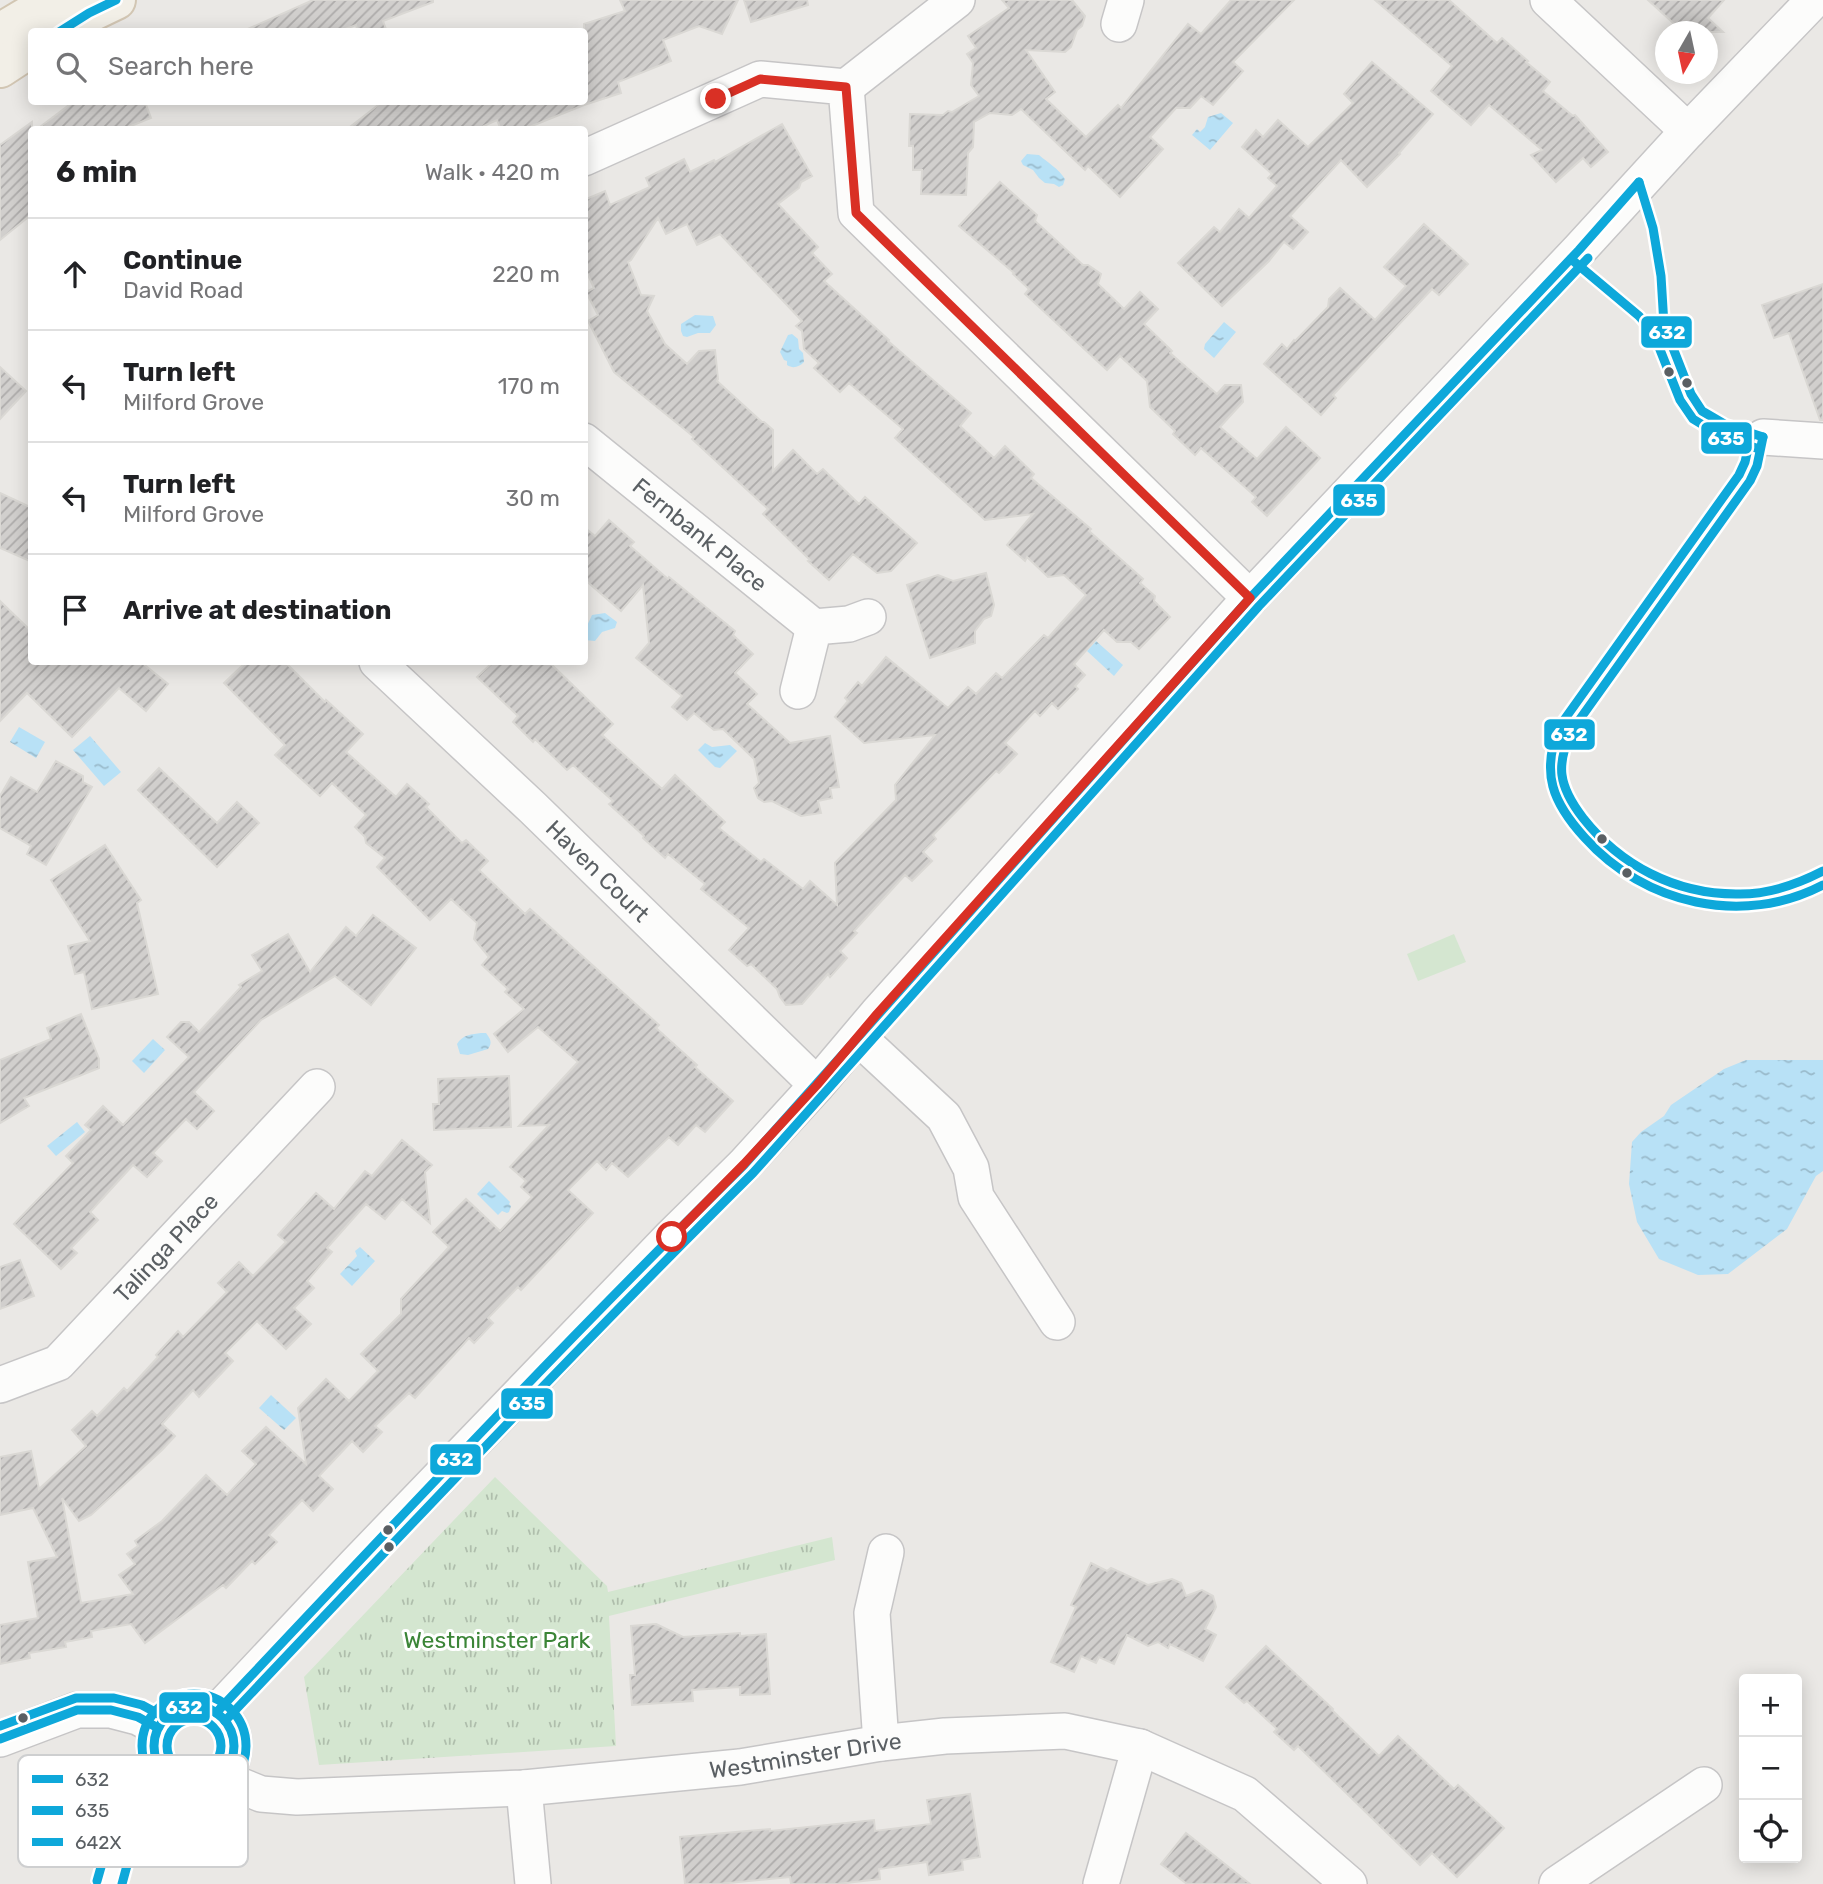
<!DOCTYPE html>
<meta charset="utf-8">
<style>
:root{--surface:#fff;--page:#f6f6f6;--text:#202124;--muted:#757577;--line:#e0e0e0}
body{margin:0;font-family:Rubik,sans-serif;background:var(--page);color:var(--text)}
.controls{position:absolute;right:21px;bottom:21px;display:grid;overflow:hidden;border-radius:7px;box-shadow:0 4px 18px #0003}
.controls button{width:63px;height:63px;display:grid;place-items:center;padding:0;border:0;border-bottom:2px solid var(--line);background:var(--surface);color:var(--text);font:35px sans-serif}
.compass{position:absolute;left:1655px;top:21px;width:63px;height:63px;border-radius:50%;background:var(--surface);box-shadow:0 4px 18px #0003;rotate:189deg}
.stop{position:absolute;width:21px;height:21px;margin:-16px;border:5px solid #d93025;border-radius:50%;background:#fff}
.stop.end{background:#d93025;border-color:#fff;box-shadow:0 2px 7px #0008}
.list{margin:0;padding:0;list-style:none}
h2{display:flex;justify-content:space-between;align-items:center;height:91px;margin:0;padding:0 28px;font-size:30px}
h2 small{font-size:23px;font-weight:400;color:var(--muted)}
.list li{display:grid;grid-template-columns:46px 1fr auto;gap:21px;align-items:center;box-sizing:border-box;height:112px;padding:0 28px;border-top:2px solid var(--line)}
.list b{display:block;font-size:26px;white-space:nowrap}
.list p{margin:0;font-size:23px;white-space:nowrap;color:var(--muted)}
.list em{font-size:23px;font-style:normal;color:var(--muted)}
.icon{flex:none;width:38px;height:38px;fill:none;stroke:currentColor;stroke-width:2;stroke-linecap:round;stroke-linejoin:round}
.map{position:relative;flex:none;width:1823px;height:1884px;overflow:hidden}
.search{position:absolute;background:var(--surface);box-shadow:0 4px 18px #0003;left:28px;top:28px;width:560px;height:77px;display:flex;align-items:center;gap:18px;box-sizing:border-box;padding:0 24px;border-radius:7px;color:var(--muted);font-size:26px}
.panel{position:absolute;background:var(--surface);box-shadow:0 4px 18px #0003;left:28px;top:126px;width:560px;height:539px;border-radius:7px}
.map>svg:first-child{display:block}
.park{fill:url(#park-tufts)}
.pitch{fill:#d4e6d0}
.water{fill:url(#water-ripples)}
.building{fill:url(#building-hatch);stroke:#dad8d4;stroke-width:2}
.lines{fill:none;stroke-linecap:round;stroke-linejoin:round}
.minor-casing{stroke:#c6c5c6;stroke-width:38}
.major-casing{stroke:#d2c6b3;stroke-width:42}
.minor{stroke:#fcfcfb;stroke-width:35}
.major{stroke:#f2efe7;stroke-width:38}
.bus-1-casing{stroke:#fff;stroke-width:14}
.bus-2-casing{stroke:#fff;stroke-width:14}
.bus-3-casing{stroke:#fff;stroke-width:14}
.bus-1{stroke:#0ea8da;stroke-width:9}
.bus-2{stroke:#0ea8da;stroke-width:9}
.bus-3{stroke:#0ea8da;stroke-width:9}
.route{stroke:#d93025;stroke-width:9}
.bus-dot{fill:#5a5f63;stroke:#fff;stroke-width:2.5}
.labels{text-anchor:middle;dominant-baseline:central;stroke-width:6;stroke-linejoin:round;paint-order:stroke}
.street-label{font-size:23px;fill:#5a5f63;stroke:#fff}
.park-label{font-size:23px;fill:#3b8537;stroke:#fff}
.key{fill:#fff;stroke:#cecfd0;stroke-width:2}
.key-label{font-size:19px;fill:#5a5f63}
.line-badge{stroke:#fff;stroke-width:2.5}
.badge-label{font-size:19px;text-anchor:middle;font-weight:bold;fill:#fff}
</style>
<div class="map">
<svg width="1823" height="1884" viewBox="0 0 1823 1884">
<defs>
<pattern id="park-tufts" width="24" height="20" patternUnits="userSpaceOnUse" patternTransform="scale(1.75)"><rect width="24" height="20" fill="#d4e6d0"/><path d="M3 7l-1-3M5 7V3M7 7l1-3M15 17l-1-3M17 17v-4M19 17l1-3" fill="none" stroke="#afbeac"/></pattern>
<pattern id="water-ripples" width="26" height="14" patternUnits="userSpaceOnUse" patternTransform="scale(1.75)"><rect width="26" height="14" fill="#b8e1f6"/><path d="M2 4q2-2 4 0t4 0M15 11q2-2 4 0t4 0" fill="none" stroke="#99bacb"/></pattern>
<pattern id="building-hatch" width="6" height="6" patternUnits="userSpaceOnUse" patternTransform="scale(1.75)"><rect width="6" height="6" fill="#d1cfcd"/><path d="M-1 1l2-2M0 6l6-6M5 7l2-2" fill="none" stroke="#adabaa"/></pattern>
</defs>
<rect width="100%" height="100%" fill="#eae8e5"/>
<!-- park -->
<path class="park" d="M495 1477 607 1586 608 1592 832 1537 835 1560 609 1616 616 1746 319 1765 304 1677Z"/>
<!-- pitch -->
<path class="pitch" d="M1454 934 1466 962 1418 981 1407 954Z"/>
<!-- water -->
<g class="water">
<path d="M1221 113 1233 123 1210 150 1192 135 1197 129 1200 132 1205 127 1208 117Z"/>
<path d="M1027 154 1039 155C1047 162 1059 169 1065 179L1063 185 1059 187 1054 184 1045 183 1039 178 1033 170 1023 165 1021 161Z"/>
<path d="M695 315 713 316 716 325 710 333H698L687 337 683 336 681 331V324Z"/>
<path d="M1224 322 1236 332 1214 358 1204 349 1205 344Z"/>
<path d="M792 334 798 339 799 349 803 353 804 362C799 367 793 369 787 365V361L784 360 780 352 788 335Z"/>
<path d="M605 613 617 622 615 628 602 632 595 641 585 640V630L592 615Z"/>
<path d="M1096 641 1123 665 1114 676 1087 651Z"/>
<path d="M19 727 45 742 36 758 10 742Z"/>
<path d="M90 736 121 772 104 786 73 750Z"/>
<path d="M705 743 712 747 730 745 737 751 720 768 715 767 698 750Z"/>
<path d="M481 1033H486C490 1039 493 1042 488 1049L468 1055 460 1054 457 1044C462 1035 472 1034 481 1033Z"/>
<path d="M153 1039 165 1050 144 1073 132 1061Z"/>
<path d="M1746 1060H1823V1171L1816 1176 1787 1229 1728 1274 1698 1275 1659 1259 1637 1222 1629 1184 1632 1142 1641 1132 1664 1116 1671 1105 1724 1069Z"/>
<path d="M77 1122 85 1132 56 1156 47 1146Z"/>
<path d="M489 1181 510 1202 509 1204 511 1206 509 1212 507 1213 502 1211 498 1215 477 1194Z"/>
<path d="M360 1247 375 1261 352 1286 340 1274 357 1256 355 1251Z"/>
<path d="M271 1395 296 1418 284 1430 259 1408Z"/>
</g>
<!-- building -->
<g class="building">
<path d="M313 0H433V2L383 21 387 32H358L356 25 337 32H241Z"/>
<path d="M620 0H738L722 34 699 26 663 40 671 61 618 82 621 93 584 105 522 130H501L497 120 475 130H346L382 102H584V24L625 11Z"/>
<path d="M744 0H807L808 5 751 22Z"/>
<path d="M1002 0H1072L1085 16 1082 26 1077 30 1071 47 1065 52 1026 50 1055 92 1046 99 1086 137 1118 105 1121 108 1188 24 1201 34 1231 0H1294L1233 62 1243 71 1213 105 1201 96 1190 108H1176L1150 137 1163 149 1120 197 1088 166 1085 170 1021 109 1012 115 990 113 974 122 973 147 968 153 966 195 921 194 922 170H913V146H909L910 114 943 115 948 111 952 112 979 96 971 85 973 63 967 54 976 48 968 36 1009 8Z"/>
<path d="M1375 0H1449L1497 43 1502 38 1528 61 1526 62 1550 82 1543 91 1573 116 1575 115 1608 152 1591 167 1583 158 1556 182 1531 155 1542 150 1489 105 1471 125 1431 91 1452 66Z"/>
<path d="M1648 0H1724L1708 18 1723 32H1683Z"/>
<path d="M1372 62 1433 114 1399 153 1400 154 1367 187 1341 160 1290 216 1308 232 1293 249 1284 242 1269 261 1222 306 1178 263 1214 227 1220 232 1239 209 1249 218 1277 186 1268 178 1272 174 1242 147 1256 130 1263 137 1278 120 1308 147 1353 103 1344 94Z"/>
<path d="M73 102H145L151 118 121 130H36Z"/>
<path d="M32 122V214L0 240V145Z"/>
<path d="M782 124 812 176 801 182 799 188 778 204 818 247 812 253 832 274 824 281 889 340 888 341 971 413 960 426 994 458 1005 446 1034 474 1031 478 1091 529 1089 531 1143 579 1140 583 1155 596 1154 601 1170 617 1139 649 1131 642H1117L1104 630 1074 664 1085 675 1075 686 1078 689 1058 709 1052 703 1040 716 1035 711 1005 743 1017 754 999 773 996 771 933 835 936 839 923 852 932 861 912 881 905 875 854 931 857 933 840 951 847 958 830 977 828 974 802 1004 786 1005 780 997 777 989 751 964 747 966 729 950 749 928 701 889 705 884 668 854 665 858 643 838 644 836 609 804 613 801 573 765 567 770 535 739 533 742 513 722 518 716 477 677 493 662H549L613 724 602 735 662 789 675 775 725 822 719 828 761 862 764 859 803 889 810 881 837 905 835 863 896 800 895 785 935 735 864 743 835 717 848 701 845 698 858 682 862 686 886 657 948 708 968 687 976 694 996 673 1002 678 1044 635 1048 638 1086 595 1064 575 1048 577 1027 557 1025 561 1007 545 1033 514 985 520 895 438 903 429 849 383 840 392 814 368 819 363 804 349 802 331 796 326 802 321 720 234 697 245 687 224 666 234 658 218 631 260 628 262 641 295 654 296 647 311 665 344 687 364 699 351 715 350 718 379 717 381 762 422H764L773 430V471L793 450 817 474 823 469 859 504 865 497 917 543 891 571 877 573 853 554 829 580 808 561 810 560 763 514 768 509 692 439 694 437 614 372 588 321 598 315 586 292 594 288 584 266V200L605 191 610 205 650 187 646 178 684 159 690 172 714 160 715 162Z"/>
<path d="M1000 182 1037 215 1035 221 1083 265H1088L1101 274 1098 284 1124 309 1140 292 1158 309 1144 324 1172 351 1170 353 1217 394 1225 385H1241L1243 402 1220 427 1257 459 1286 427 1320 458 1267 516 1252 502 1256 497 1201 448 1195 455 1173 434 1175 431 1150 407 1147 381 1120 356 1107 370 1025 294 1029 289 1013 274 1014 273 959 226Z"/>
<path d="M1424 224 1468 264 1439 295 1432 289 1333 395 1336 398 1321 415 1264 364 1282 344 1287 349 1294 340 1295 341 1328 307 1329 299 1340 288 1375 320 1406 286 1384 267Z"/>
<path d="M1823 284V420H1820L1789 333 1774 338 1762 305Z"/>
<path d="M0 367 26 391 0 419Z"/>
<path d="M0 493 32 508V562L0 548Z"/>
<path d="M609 520 634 542 630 546 668 579 669 577 735 631 733 635 753 654 735 673 757 694 747 704 790 743 830 736 839 787 830 788 832 798 818 801 821 813 801 816 772 801 764 802 758 798 754 788 759 783 754 759 723 729 714 730 694 713 687 720 672 707 682 696 636 658 649 643 643 585 621 611 584 579V527L595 536Z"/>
<path d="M986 573 994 605 991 616 984 619 975 631V643L930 658 907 585 938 575 953 581Z"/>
<path d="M0 601 32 632V662H141L168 684 146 711 119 688 72 737 27 693 0 721Z"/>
<path d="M246 662H285L325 702 326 700 363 734 346 752 396 797 407 784 429 804 426 807 462 843 466 840 488 861 479 870 525 914 530 909 659 1025 656 1028 697 1065 695 1067 733 1101 705 1132 696 1125 678 1145 669 1137 628 1177 612 1163 606 1170 597 1161 568 1190 593 1213 521 1290 518 1287 488 1318 493 1323 474 1343 469 1338 415 1398 409 1393 375 1426 382 1432 363 1452 352 1441 319 1476 333 1489 313 1511 302 1500 269 1535 277 1542 255 1564 252 1561 226 1588 223 1585 145 1643 131 1624 91 1631 92 1637 65 1642 66 1647 29 1653 30 1658 0 1664V1625L38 1618 28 1562 57 1557 33 1508 0 1515V1457L31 1451 39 1489 86 1446 72 1430 92 1411 97 1416 124 1388 127 1391 158 1357 156 1355 178 1331 183 1337 227 1292 218 1283 239 1262 253 1276 286 1242 278 1235 316 1193 334 1209 365 1171 372 1176 402 1140 432 1165 425 1172 430 1223 402 1199 385 1219 366 1204 327 1248 332 1252 307 1281 314 1288 294 1308 311 1324 286 1349 257 1321 225 1353 233 1361 199 1397 193 1390 162 1424 175 1436 162 1450 91 1515 79 1521 62 1498 81 1603 133 1594 119 1575 135 1564 127 1554 138 1546 135 1541 162 1521 206 1475 227 1495 256 1464 242 1451 266 1427 306 1464 298 1408 326 1379 349 1401 378 1371 361 1354 401 1314V1299L449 1247 433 1232 466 1199 500 1231 532 1197 521 1187 526 1181 510 1167 549 1125 519 1126 578 1062 538 1027 508 1052 494 1034 524 1009 505 992 508 989 482 965 489 957 474 939 477 923 451 899 430 920 377 867 385 858 366 843 365 837 355 827 366 815 332 783 320 796 275 755 285 745 224 683Z"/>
<path d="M56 761 83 776V782L92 787 46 865 27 854 31 846 0 828V796L11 777 37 792Z"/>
<path d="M159 768 217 823 237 802 259 823 217 867 138 790Z"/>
<path d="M105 845 141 900 137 903 158 994 92 1009 84 972 75 974 68 946 90 941 51 880Z"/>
<path d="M373 915 416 948 371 1005 335 976 261 1020 194 1092 214 1111 197 1129 186 1119 153 1153 162 1161 147 1177 133 1165 90 1212 98 1220 71 1248 77 1253 61 1269 14 1224 73 1163 66 1156 91 1130 85 1125 103 1106 123 1125 189 1057 167 1037 181 1022H189L199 1032 241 987 239 985 262 971 252 955 288 934 310 972 346 927 356 936Z"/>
<path d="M81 1014 99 1059V1068L24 1098 29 1106 0 1123V1060L51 1039 47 1028Z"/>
<path d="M509 1076 511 1127 434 1130 433 1104H439L438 1079Z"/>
<path d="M20 1260 34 1296 0 1309V1267Z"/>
<path d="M1091 1563 1107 1571 1111 1568 1148 1585 1172 1579 1181 1583 1186 1596 1202 1590 1213 1596 1216 1607 1205 1629 1216 1635 1203 1661 1170 1644 1168 1648 1158 1642 1148 1646 1127 1635 1114 1664 1099 1657 1096 1663 1081 1656 1074 1672 1051 1662 1076 1607 1071 1605Z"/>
<path d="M656 1624 683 1637 740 1633V1636L766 1634 770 1694 740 1695V1687L692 1690 693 1701 632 1705 630 1675H635L631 1626Z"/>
<path d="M1266 1646 1333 1709 1332 1710 1379 1756 1398 1736 1454 1789 1458 1785 1504 1828 1457 1877 1432 1853 1420 1865 1298 1746 1294 1750 1274 1732 1277 1729 1247 1701 1244 1703 1226 1687Z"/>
<path d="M970 1794 980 1857 962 1860 963 1870 929 1875 927 1862 879 1869 880 1879 837 1884H791L790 1877 718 1884H685L680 1837 770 1829V1831L874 1820 875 1831 931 1824 927 1800Z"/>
<path d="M1186 1833 1250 1884H1187L1161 1864Z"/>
</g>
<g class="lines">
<!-- minor casing -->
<g class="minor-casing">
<g id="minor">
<path d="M1548 0 1688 131"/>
<path d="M1119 24 1126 0"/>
<path d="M846 87 957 0"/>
<path d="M584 158 760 79 846 87 856 213 1250 598"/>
<path d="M1763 437 1823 441"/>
<path id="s1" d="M584 441 814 627"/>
<path id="s2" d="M377 662 533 808 817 1085"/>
<path d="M798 691 814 627 849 624 868 617"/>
<path d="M859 1038 944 1117 971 1168 976 1197 1057 1322"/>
<path id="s3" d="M0 1385 58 1363 317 1087"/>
<circle cx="194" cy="1746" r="40"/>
<path d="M216 1713 356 1564 672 1236 744 1165 817 1085 877 1014 1250 598 1579 250 1688 131 1814 0"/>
<path d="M0 1739 77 1710H111L138 1717 158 1728"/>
<path d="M881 1743 872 1613 886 1552"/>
<path id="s4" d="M219 1777 261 1794 297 1797 524 1788 740 1767 881 1743 945 1736 1065 1731 1140 1747 1245 1794 1349 1884"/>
<path d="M524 1788 533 1884"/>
<path d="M109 1884 124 1831 164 1773"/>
<path d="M1101 1884 1140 1747"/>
<path d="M1557 1884 1704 1785"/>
</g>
</g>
<!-- major casing -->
<g class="major-casing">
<g id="major">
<path d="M58 32 89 13 116 0"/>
<path d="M0 33 55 0"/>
<path d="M0 68 32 47"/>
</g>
</g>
<!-- minor -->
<use href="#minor" class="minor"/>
<!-- major -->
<use href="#major" class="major"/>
<!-- bus-1 casing -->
<g class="bus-1-casing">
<g id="bus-1">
<path d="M59 32 89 13 116 0"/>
<path d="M1639 182 1653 228 1661 276 1664 325 1691 394 1702 411 1726 425 1763 437"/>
<path d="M1763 437 1757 466 1750 481 1570 733C1565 746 1560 761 1562 775 1564 791 1573 805 1583 818 1620 865 1675 894 1736 894 1767 895 1796 885 1823 871"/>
<circle cx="194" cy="1746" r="40"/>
<path d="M216 1713C390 1528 563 1343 744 1165L1250 598 1579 250 1639 182"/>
<path d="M0 1739 77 1710H111L138 1717 158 1728"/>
</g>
</g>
<!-- bus-2 casing -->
<g class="bus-2-casing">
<g id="bus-2">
<path d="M1571 259 1639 316 1653 332 1680 400 1693 419 1721 436 1759 449"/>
<path d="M1751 435 1745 462 1739 475 1559 727C1541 773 1552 802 1585 838 1644 904 1743 927 1823 885"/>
<circle cx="194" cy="1746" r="52"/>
<path d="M225 1721C399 1537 573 1352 753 1173L1259 606 1588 258"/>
<path d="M122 1884 135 1836 174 1780"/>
</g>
</g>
<!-- bus-3 casing -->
<g class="bus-3-casing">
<g id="bus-3">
<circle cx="194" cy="1746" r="27"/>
<path d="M0 1726 76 1698H114L142 1705 164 1717"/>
<path d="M97 1881 113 1825 154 1766"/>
</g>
</g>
<!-- bus-1 -->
<use href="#bus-1" class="bus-1"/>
<!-- bus-2 -->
<use href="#bus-2" class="bus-2"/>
<!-- bus-3 -->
<use href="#bus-3" class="bus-3"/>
</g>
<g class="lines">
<!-- route -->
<path class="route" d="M672 1237 744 1164 817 1085 877 1014 1250 598 856 213 846 87 760 79 716 99"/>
</g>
<!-- markers -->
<g class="bus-dot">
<circle cx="1669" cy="372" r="6"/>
<circle cx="1687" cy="383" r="6"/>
<circle cx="1602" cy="839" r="6"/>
<circle cx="1627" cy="873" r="6"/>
<circle cx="388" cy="1530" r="6"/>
<circle cx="389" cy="1547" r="6"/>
<circle cx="23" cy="1718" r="6"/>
</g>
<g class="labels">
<!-- street labels -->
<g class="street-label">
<text stroke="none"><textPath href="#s1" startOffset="149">Fernbank Place</textPath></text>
<text stroke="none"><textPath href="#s2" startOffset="304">Haven Court</textPath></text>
<text stroke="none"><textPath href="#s3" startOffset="220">Talinga Place</textPath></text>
<text stroke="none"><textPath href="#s4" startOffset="592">Westminster Drive</textPath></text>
</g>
<!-- park labels -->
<g class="park-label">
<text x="497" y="1640">Westminster Park</text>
</g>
</g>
<!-- legend -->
<rect x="18" y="1755" width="230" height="112" rx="10" class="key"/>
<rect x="32" y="1775" width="31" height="8" fill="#0ea8da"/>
<rect x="32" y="1806" width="31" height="9" fill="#0ea8da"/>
<rect x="32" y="1838" width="31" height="8" fill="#0ea8da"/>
<g class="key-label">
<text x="75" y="1786">632</text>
<text x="75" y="1817">635</text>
<text x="75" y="1849">642X</text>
</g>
<g class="line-badge">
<rect x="1640" y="315" width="53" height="34" rx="7" fill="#0ea8da"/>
<rect x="1700" y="421" width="53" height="34" rx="7" fill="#0ea8da"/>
<rect x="1332" y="483" width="54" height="34" rx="7" fill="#0ea8da"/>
<rect x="1543" y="718" width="53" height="33" rx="7" fill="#0ea8da"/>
<rect x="500" y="1387" width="54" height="33" rx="7" fill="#0ea8da"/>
<rect x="429" y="1443" width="53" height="33" rx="7" fill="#0ea8da"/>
<rect x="158" y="1691" width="53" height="33" rx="7" fill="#0ea8da"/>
</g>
<g class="badge-label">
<text x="1667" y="339">632</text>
<text x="1726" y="445">635</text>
<text x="1359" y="507">635</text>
<text x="1569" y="741">632</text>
<text x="527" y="1410">635</text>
<text x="455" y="1466">632</text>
<text x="184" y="1714">632</text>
</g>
</svg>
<div class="controls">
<button>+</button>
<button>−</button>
<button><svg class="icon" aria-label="locate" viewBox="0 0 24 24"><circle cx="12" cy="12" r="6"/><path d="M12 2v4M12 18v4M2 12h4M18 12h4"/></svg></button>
</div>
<svg class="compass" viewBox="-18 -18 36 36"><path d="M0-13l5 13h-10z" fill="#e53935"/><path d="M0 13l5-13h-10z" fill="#757577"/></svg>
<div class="stop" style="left:672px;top:1237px"></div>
<div class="stop end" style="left:716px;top:99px"></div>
<div class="search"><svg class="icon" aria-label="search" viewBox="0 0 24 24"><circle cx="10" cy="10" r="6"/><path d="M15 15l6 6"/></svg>Search here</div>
<section class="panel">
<h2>6 min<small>Walk · 420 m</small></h2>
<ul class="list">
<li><svg class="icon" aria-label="ahead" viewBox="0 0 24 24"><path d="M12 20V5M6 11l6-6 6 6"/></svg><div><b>Continue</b><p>David Road</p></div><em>220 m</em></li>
<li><svg class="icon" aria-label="left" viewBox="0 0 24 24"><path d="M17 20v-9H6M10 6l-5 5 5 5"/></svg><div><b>Turn left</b><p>Milford Grove</p></div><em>170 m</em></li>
<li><svg class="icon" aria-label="left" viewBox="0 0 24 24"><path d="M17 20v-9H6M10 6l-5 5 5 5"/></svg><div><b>Turn left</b><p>Milford Grove</p></div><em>30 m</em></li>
<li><svg class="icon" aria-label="arrive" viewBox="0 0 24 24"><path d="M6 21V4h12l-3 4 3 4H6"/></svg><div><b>Arrive at destination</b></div></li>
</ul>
</section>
</div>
